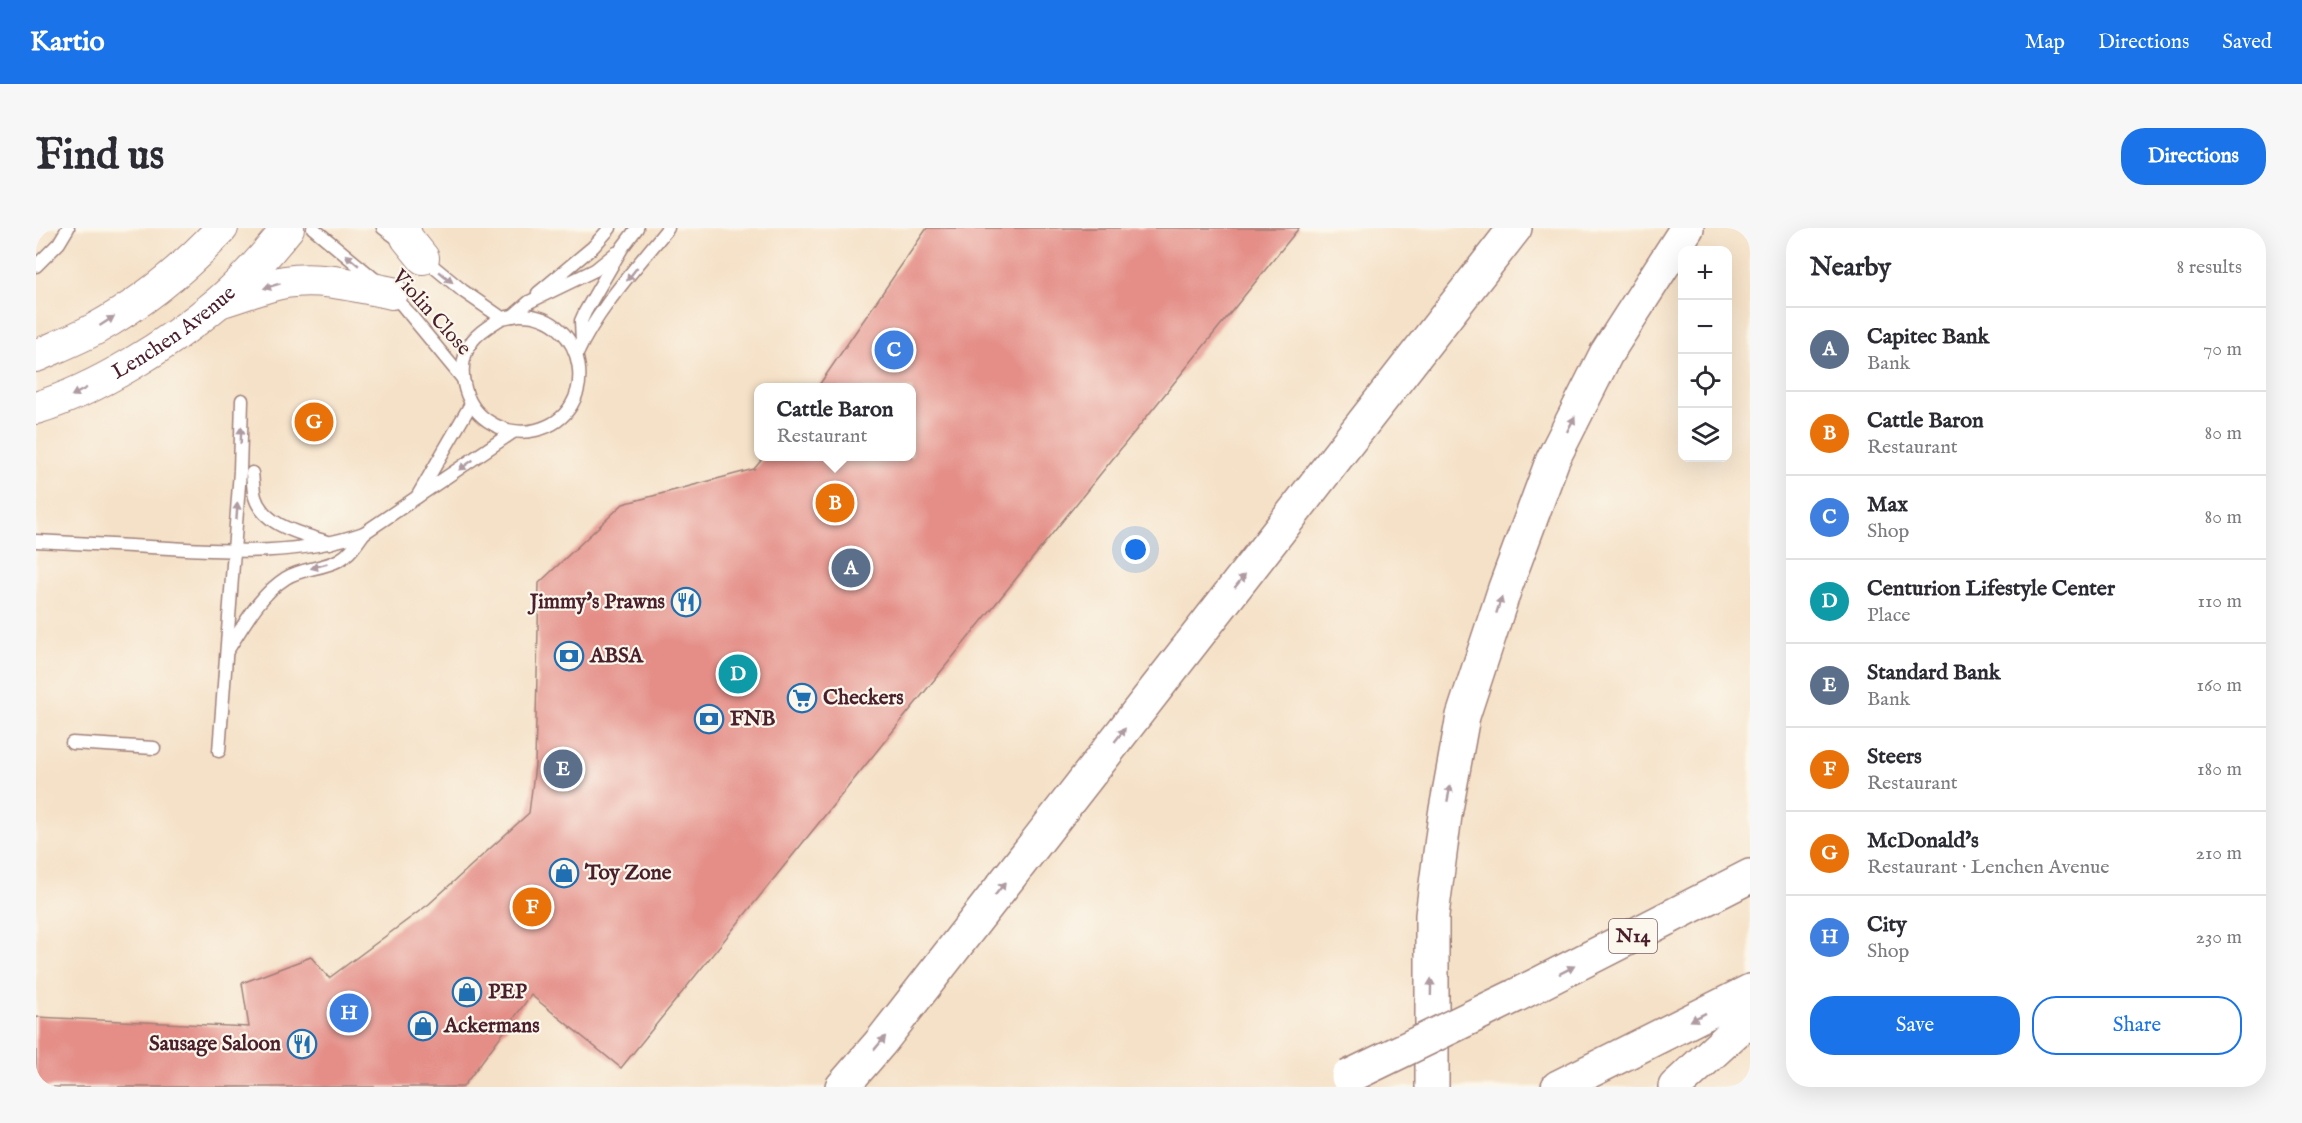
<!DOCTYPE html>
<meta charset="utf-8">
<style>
:root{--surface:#fff;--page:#f7f7f7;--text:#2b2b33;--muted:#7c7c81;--line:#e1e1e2;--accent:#1a73e8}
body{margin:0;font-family:"IM FELL English",serif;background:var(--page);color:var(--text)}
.controls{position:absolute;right:18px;top:18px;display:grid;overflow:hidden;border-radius:12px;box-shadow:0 6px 24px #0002}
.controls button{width:54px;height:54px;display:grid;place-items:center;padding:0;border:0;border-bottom:2px solid var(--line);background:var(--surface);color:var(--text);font:30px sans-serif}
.you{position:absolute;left:1100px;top:322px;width:21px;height:21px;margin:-15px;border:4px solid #fff;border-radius:50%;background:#1a73e8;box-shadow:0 0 0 9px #1a73e833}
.badge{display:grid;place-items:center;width:39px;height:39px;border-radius:50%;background:var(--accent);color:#fff;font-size:20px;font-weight:700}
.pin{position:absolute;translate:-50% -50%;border:3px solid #fff;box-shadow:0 2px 6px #0006}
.popup{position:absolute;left:718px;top:155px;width:162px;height:78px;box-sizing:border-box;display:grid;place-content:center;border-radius:12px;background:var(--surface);filter:drop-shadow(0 2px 4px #0005);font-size:20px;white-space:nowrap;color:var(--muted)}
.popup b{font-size:22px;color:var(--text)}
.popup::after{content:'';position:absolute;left:50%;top:100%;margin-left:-12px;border:12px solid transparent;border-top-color:var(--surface)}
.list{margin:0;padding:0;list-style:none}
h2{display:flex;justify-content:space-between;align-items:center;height:78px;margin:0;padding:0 24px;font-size:26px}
h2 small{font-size:20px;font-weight:400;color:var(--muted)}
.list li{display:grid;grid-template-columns:39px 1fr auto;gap:18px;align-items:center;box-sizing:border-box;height:84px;padding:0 24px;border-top:2px solid var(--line)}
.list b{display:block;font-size:22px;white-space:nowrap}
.list p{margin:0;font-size:20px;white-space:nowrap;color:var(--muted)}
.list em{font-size:20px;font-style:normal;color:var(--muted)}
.actions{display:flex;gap:12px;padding:18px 24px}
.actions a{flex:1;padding:14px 0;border:2px solid var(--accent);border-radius:24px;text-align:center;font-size:21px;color:var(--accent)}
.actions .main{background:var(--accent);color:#fff}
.icon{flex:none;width:33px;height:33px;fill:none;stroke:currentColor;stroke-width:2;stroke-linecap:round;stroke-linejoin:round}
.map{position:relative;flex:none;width:1714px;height:859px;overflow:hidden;border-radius:24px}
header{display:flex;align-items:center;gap:36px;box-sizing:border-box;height:84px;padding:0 30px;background:var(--accent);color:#fff}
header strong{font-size:28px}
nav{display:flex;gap:33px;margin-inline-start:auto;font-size:21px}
.intro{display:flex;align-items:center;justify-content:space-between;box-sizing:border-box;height:144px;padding:0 36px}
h1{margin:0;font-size:42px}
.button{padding:15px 27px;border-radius:24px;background:var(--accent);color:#fff;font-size:21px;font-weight:700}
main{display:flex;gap:36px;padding:0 36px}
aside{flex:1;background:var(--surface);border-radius:24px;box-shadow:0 6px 24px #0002}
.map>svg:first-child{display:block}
.building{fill:#e48e87}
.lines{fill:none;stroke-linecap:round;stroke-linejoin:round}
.lane-casing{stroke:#a08079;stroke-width:15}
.secondary-casing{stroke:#a08079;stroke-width:34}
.highway-casing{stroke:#a08079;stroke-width:36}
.lane{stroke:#fff;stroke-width:12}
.secondary{stroke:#fff;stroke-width:32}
.highway{stroke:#fff;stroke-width:33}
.highway-bridge-casing{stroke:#a08079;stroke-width:36;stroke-linecap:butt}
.highway-bridge{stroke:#fff;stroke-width:33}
.oneway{fill:#ae9aa0}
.labels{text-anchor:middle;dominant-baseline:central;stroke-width:4.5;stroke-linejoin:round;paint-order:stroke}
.shield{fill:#fbf7ec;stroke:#7f6065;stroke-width:1.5}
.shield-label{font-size:20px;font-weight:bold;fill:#4a1f2b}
.street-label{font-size:21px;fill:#4a1f2b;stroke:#fbf7ec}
.poi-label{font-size:21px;font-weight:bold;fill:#4a1f2b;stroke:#fbf7ec;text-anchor:start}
</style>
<header>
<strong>Kartio</strong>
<nav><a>Map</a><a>Directions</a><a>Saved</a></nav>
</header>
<div class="intro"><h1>Find us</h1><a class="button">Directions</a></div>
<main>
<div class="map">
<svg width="1714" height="859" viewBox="0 0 1714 859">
<rect width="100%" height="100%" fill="#fbf7ec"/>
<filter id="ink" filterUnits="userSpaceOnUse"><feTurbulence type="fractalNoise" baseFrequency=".0167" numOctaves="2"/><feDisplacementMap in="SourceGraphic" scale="12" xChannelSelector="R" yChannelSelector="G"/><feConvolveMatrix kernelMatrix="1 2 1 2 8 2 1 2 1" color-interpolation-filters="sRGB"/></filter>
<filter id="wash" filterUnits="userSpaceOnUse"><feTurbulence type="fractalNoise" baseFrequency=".008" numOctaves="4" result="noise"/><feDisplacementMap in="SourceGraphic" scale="24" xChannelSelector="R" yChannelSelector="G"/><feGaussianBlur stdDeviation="1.35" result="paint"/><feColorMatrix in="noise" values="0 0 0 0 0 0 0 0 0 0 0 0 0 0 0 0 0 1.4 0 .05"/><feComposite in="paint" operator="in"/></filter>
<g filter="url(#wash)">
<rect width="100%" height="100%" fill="#f5e1c7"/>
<g id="blocks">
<!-- building -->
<path class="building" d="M891 0H1263L585 840 495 767 427 859H0V789L213 799 206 755 275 729 293 750 393 676 493 585 499 537 503 355 587 276 718 241 729 228H876V160H781Z"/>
</g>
</g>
<g filter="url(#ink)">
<use href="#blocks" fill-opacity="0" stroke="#a08079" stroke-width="1.5"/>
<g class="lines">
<!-- lane casing -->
<g class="lane-casing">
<g id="lane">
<path d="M277 0 341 53"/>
<path d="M347 0 366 14"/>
<path d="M387 30 427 63 466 90C472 89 478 87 484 87 552 86 567 186 500 202 483 206 467 203 452 193 427 177 418 137 437 112 445 102 455 97 466 90"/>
<path d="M0 38 23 15 32 0"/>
<path d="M502 65 557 19 574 0"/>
<path d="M357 66 427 151"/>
<path d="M477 88 493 74 559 42 580 25"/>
<path d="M546 114 545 93 549 84 586 20 601 0"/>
<path d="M541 126C562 80 600 40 632 0"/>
<path d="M216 245C217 252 217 261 219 269 228 299 268 306 294 315"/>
<path d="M381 269 435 176"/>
<path d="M0 313C44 315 89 318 133 320 199 324 265 327 328 305L477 204"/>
<path d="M191 423C208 397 223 367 250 350 266 340 286 341 303 332 314 326 321 315 328 305"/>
<path d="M36 515 118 520"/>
<path d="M183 523 204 243 206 172"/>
</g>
</g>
<!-- secondary casing -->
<g class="secondary-casing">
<g id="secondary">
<path d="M368 0 371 10 387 30"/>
<path d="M186 73C207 67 228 58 249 54 284 48 321 58 356 65"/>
<path d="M0 128C20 119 40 111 59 101 106 75 150 39 186 0"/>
<path id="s1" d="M0 180C62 161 133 116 183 74 209 52 231 26 252 0"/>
</g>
</g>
<!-- highway casing -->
<g class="highway-casing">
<g id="highway">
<path d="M1479 768 1714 648"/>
<path d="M806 859 844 815 1479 0"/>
<path d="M1396 859V687L1409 587 1427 488 1469 360 1517 231 1570 126 1651 0"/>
<path d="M1522 859 1714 763"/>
<path d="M1639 859 1700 803 1714 794"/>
</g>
</g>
<!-- lane -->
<use href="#lane" class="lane"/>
<!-- secondary -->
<use href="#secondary" class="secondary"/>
<!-- highway -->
<use href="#highway" class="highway"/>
<!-- highway-bridge casing -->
<g class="highway-bridge-casing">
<path id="highway-bridge" d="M1312 849 1479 768"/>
</g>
<!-- highway-bridge -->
<use href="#highway-bridge" class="highway-bridge"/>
</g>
<!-- one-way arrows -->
<defs><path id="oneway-solid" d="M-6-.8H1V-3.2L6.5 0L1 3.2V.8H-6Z" transform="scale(1.5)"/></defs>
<g class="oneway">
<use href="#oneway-solid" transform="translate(316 32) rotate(-140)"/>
<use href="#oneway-solid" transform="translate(596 46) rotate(128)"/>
<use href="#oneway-solid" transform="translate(410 49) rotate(39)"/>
<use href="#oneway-solid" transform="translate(236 58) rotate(163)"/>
<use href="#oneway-solid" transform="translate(71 93) rotate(-33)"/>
<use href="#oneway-solid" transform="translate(43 164) rotate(152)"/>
<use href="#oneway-solid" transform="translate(1535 196) rotate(-63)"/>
<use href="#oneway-solid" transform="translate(205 207) rotate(-88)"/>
<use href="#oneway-solid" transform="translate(430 237) rotate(145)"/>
<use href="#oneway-solid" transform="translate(201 283) rotate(-86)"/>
<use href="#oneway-solid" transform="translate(283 338) rotate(164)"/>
<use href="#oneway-solid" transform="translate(1204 353) rotate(-52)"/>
<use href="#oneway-solid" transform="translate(1463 377) rotate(-72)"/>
<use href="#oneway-solid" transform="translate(1084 507) rotate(-52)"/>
<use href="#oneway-solid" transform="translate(1413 565) rotate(-79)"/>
<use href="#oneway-solid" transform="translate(964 661) rotate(-52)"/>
<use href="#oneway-solid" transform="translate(1531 742) rotate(-27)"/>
<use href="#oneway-solid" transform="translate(1395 759) rotate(-89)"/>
<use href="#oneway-solid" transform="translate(1662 789) rotate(153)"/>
<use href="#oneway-solid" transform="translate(844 815) rotate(-50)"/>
</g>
</g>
<!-- icons -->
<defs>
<g id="restaurant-ring" transform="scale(1.5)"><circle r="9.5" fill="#fbf7ec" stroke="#1f6fb2" stroke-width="1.5"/><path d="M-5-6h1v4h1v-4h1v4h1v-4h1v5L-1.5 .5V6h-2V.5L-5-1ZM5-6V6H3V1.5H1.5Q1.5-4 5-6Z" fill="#1f6fb2"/></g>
<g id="bank-ring" transform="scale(1.5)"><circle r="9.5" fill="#fbf7ec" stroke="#1f6fb2" stroke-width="1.5"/><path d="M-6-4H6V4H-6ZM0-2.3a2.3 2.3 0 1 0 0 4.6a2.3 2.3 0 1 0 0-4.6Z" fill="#1f6fb2"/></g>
<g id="supermarket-ring" transform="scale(1.5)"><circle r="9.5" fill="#fbf7ec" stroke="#1f6fb2" stroke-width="1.5"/><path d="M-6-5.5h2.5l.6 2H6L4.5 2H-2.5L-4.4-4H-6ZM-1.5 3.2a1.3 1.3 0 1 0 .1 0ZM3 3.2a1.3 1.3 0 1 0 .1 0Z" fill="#1f6fb2"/></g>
<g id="shop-ring" transform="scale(1.5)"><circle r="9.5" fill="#fbf7ec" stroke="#1f6fb2" stroke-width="1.5"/><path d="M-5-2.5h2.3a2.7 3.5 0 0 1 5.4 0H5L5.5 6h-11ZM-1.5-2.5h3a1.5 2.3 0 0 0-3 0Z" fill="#1f6fb2"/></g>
</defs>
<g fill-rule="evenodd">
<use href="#restaurant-ring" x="650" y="374"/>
<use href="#bank-ring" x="533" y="428"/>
<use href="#supermarket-ring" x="766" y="470"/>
<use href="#bank-ring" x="673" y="491"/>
<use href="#shop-ring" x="528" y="645"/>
<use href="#shop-ring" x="431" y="764"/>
<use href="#shop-ring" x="387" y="798"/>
<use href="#restaurant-ring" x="266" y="816"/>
</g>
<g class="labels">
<!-- shield labels -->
<rect class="shield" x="1573" y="691" width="48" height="34" rx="4.5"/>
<g class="shield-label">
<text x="1597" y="708">N14</text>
</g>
<!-- street labels -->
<g class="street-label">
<text transform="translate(395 85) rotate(48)">Violin Close</text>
<text stroke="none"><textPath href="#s1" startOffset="158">Lenchen Avenue</textPath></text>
</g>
<!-- poi labels -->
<g class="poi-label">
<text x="629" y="374" text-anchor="end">Jimmy's Prawns</text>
<text x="554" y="428">ABSA</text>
<text x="787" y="470">Checkers</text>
<text x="694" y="491">FNB</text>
<text x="549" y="645">Toy Zone</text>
<text x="452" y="764">PEP</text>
<text x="408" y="798">Ackermans</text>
<text x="245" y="816" text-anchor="end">Sausage Saloon</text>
</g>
</g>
</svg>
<div class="controls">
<button>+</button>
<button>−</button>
<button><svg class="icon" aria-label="locate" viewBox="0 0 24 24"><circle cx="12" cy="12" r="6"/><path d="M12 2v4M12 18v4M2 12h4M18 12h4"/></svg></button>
<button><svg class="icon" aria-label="layers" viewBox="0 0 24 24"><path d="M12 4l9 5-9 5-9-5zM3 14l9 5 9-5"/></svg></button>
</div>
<div class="you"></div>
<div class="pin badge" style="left:815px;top:340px;background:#5c6f8a">A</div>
<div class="pin badge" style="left:799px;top:275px;background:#e8710a">B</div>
<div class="popup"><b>Cattle Baron</b>Restaurant</div>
<div class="pin badge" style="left:858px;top:122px;background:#3f7fe0">C</div>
<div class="pin badge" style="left:702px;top:446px;background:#0f9aa8">D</div>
<div class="pin badge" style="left:527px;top:541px;background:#5c6f8a">E</div>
<div class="pin badge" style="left:496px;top:679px;background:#e8710a">F</div>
<div class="pin badge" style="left:278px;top:194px;background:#e8710a">G</div>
<div class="pin badge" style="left:313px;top:785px;background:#3f7fe0">H</div>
</div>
<aside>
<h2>Nearby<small>8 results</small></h2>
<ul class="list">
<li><span class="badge" style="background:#5c6f8a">A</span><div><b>Capitec Bank</b><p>Bank</p></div><em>70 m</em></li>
<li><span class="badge" style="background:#e8710a">B</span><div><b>Cattle Baron</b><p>Restaurant</p></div><em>80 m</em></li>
<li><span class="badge" style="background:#3f7fe0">C</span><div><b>Max</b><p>Shop</p></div><em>80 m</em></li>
<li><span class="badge" style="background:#0f9aa8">D</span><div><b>Centurion Lifestyle Center</b><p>Place</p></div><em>110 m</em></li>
<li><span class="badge" style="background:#5c6f8a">E</span><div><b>Standard Bank</b><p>Bank</p></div><em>160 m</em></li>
<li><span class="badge" style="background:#e8710a">F</span><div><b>Steers</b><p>Restaurant</p></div><em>180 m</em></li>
<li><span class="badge" style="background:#e8710a">G</span><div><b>McDonald's</b><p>Restaurant · Lenchen Avenue</p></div><em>210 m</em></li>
<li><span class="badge" style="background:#3f7fe0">H</span><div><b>City</b><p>Shop</p></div><em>230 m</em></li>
</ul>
<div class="actions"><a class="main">Save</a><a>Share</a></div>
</aside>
</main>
